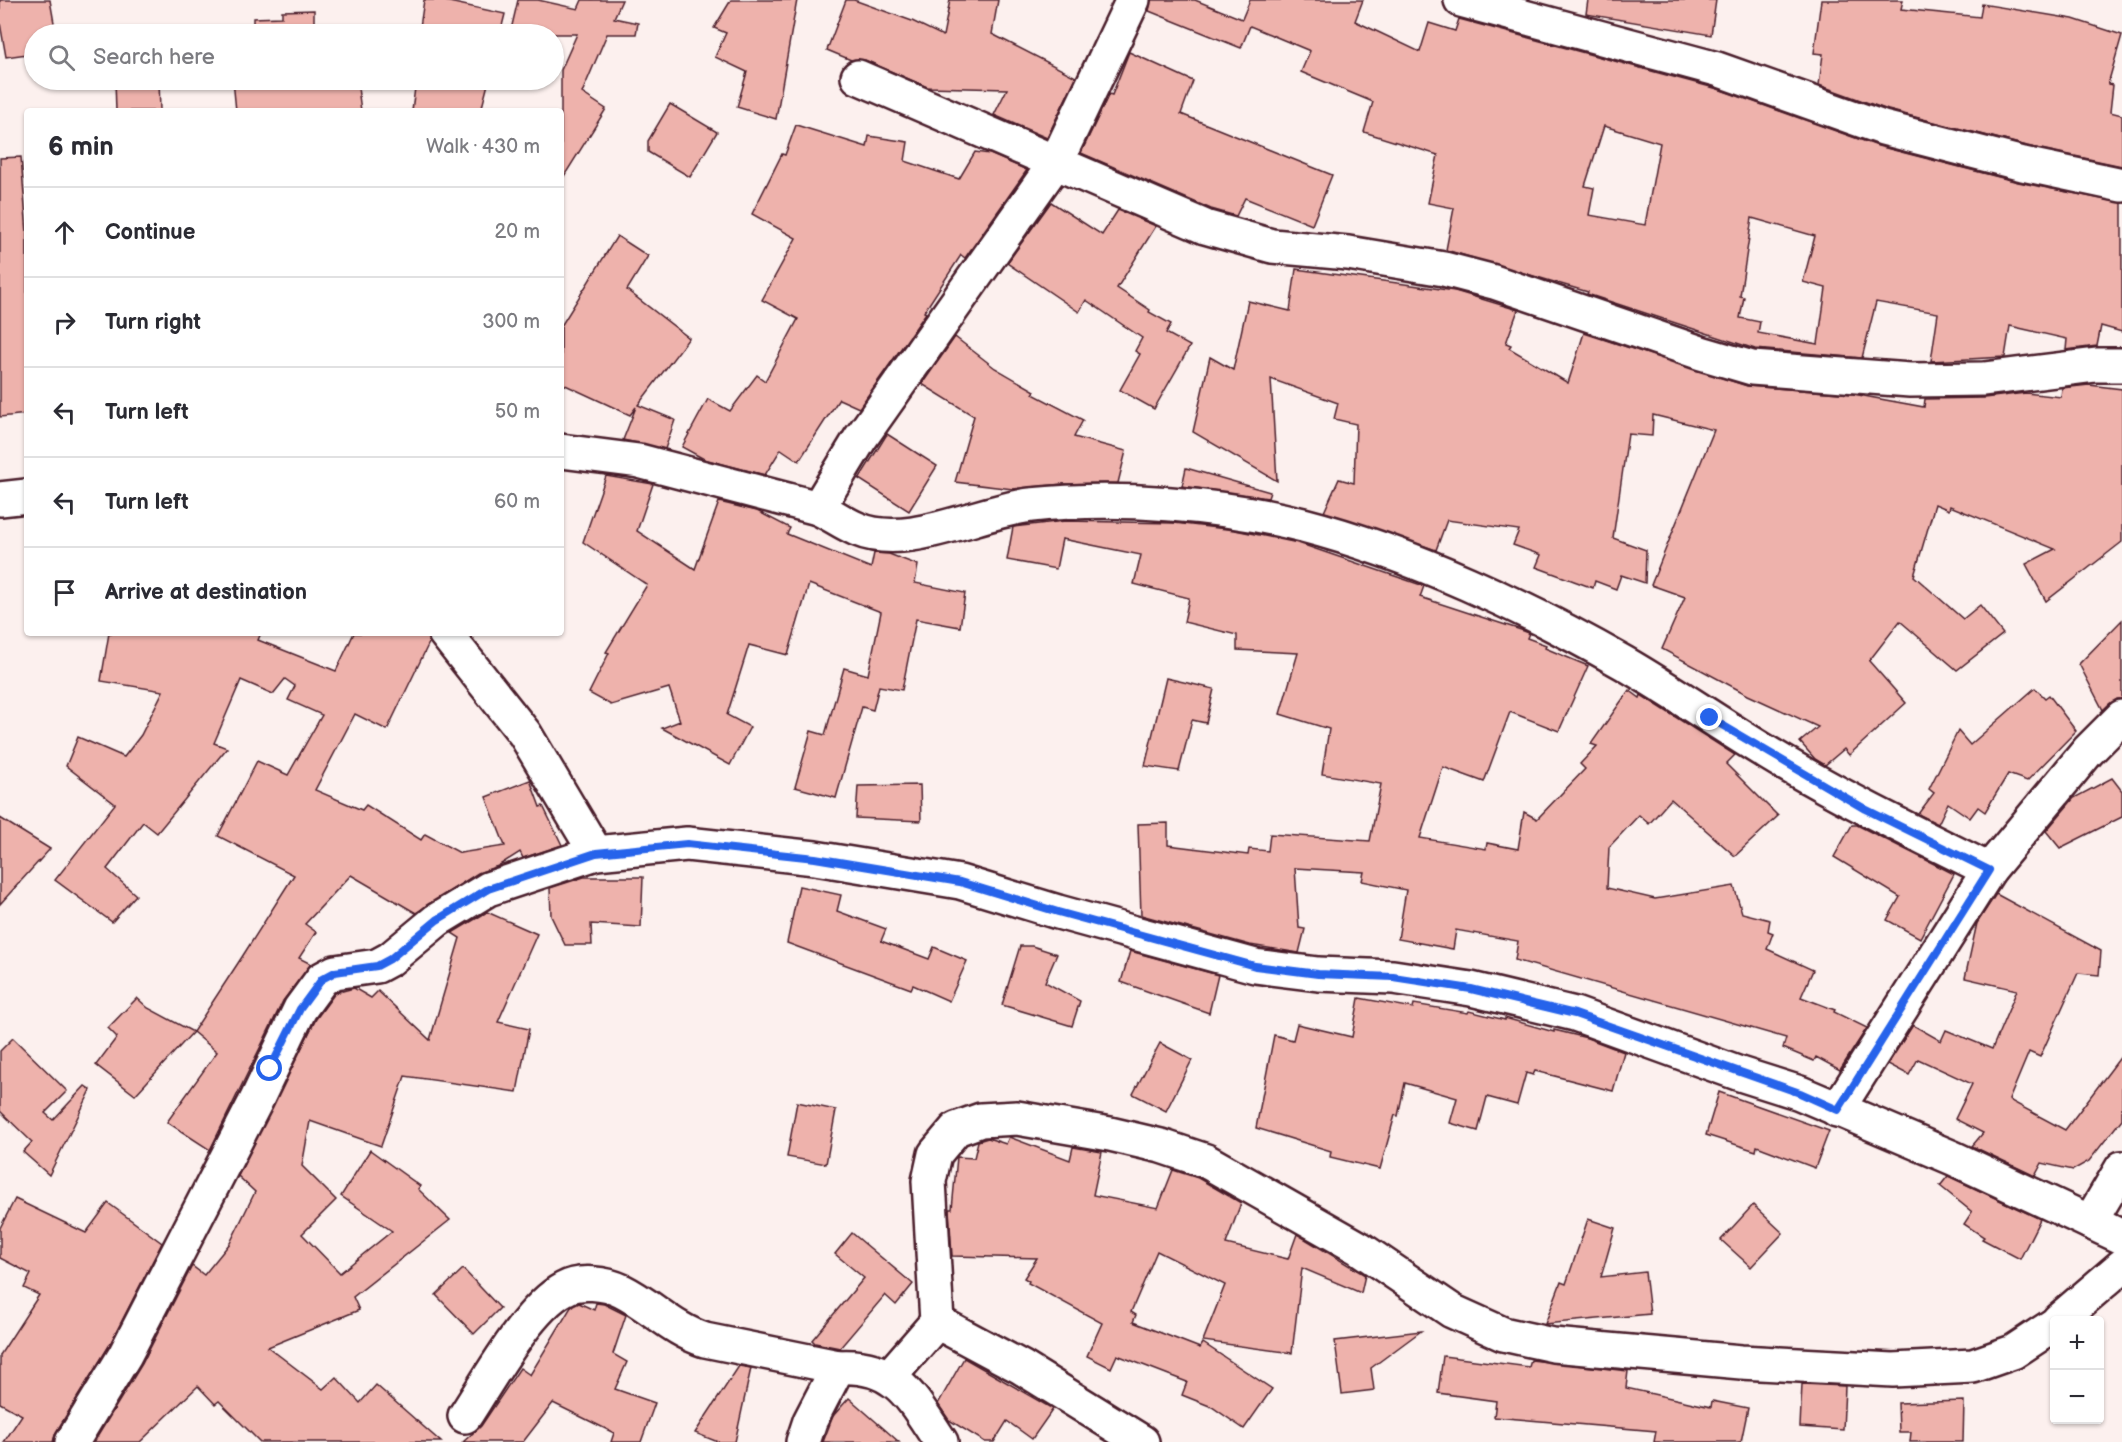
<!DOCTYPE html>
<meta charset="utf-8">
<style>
:root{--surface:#fff;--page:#f7f7f7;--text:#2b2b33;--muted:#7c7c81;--line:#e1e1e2}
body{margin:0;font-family:"Balsamiq Sans",sans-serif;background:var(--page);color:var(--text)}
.controls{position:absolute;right:18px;bottom:18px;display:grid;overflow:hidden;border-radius:6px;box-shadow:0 2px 4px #0004}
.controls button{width:54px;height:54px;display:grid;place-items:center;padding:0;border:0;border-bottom:2px solid var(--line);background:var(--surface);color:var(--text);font:30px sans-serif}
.stop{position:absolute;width:18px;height:18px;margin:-14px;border:4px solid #2563eb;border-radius:50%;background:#fff}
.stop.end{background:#2563eb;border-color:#fff;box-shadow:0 2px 6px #0008}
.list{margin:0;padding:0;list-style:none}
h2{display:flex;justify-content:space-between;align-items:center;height:78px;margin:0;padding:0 24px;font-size:26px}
h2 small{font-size:20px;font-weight:400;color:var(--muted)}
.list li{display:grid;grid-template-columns:39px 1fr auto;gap:18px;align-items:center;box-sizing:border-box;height:90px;padding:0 24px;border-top:2px solid var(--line)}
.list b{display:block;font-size:22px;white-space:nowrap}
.list em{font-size:20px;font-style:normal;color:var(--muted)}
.icon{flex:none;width:33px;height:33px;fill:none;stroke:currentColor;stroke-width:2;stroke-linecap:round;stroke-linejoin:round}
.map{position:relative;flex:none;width:2122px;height:1442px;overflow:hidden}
.search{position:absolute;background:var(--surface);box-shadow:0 2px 4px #0004;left:24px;top:24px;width:540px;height:66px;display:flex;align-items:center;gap:15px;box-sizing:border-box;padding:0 21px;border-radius:33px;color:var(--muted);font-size:22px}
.panel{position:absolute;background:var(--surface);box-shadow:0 2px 4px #0004;left:24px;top:108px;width:540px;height:528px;border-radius:6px}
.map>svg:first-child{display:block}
.building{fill:#eeb2ac;stroke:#4a1f2b;stroke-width:1.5;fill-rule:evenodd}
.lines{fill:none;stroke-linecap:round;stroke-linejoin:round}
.minor-casing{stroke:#4a1f2b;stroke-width:38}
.minor{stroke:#fff;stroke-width:33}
.route{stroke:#2563eb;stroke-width:8}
</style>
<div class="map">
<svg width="2122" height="1442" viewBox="0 0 2122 1442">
<rect width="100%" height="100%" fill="#fcf0ee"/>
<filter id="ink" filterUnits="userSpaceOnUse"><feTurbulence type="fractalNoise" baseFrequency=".0167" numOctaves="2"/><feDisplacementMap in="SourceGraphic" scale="12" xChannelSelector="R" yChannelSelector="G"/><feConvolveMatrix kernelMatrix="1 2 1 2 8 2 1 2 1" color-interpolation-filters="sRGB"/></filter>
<g filter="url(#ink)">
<!-- building -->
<g class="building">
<path d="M0 0H50L56 34H34V53L6 57 0 23Z"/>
<path d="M424 0H440L505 14 500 34H419Z"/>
<path d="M518 0H538L578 9 582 0H622L614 18 638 23 636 34H607L582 93 606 109 561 181V70L577 34H510Z"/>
<path d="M731 0H797L776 119 737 107 747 72 715 57 726 33 714 28Z"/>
<path d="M846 0H854L912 21 943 36 950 0H998L992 34 1076 77 1047 138 994 115 1007 89 927 87 865 60H851L827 50Z"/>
<path d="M1151 0H1195L1242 19 1250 0H1363L1355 21 1420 52 1429 23 1455 31 1459 19 1718 89 1878 146 2018 182 2122 203V332L2101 326 2097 346 2066 350 2067 339 2010 326 2005 357 1931 361 1938 313 1876 302 1862 358 1755 349 1587 294 1588 292 1446 250 1454 208 1428 203 1438 155 1364 132 1373 102 1301 72 1310 51 1250 26 1241 48 1149 11ZM1604 126 1660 143 1645 225 1589 215 1594 188 1585 186ZM1752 218 1815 236 1803 282 1826 288 1818 344 1758 333 1760 322 1740 318 1744 297 1740 296Z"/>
<path d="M1588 0H1716L1711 35 1586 14Z"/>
<path d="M1821 0H1903L1901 9 1980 17 1982 4 2073 19 2122 35 2108 84 2113 85 2110 112 2122 115V166L2027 146 1888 110 1819 85 1823 54 1814 53Z"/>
<path d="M314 10V34H246L253 32V18L282 17V11Z"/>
<path d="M1129 52 1193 81 1181 114 1332 175 1312 225 1245 198 1236 216 1211 209 1081 153 1109 94 1112 95Z"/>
<path d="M115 80H159L160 111H116Z"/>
<path d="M233 80H357L361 111H236Z"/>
<path d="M416 80H489L481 111H412Z"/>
<path d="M670 104 717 132 690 177 648 152V141Z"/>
<path d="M796 125 867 147 869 136 908 142 905 161 959 179 975 152 990 154 1027 170 965 258 961 255 924 312 926 313 859 408 839 399 799 461 781 449 765 475 704 459 682 447 708 399 730 411 757 375 765 381 798 319 762 300 796 238 752 214 782 154 785 155Z"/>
<path d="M21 157 27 233V414L0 417V158Z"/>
<path d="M1051 202 1102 235 1118 210 1156 226 1117 288 1150 310 1149 312 1171 324 1166 333 1190 346 1154 409 1120 390 1140 354 1135 351 1142 338 1086 300 1079 312 1007 263Z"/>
<path d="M617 236 648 256 627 290 689 338 638 405 675 420 665 449 623 440 636 407 630 415 561 383V326Z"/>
<path d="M1296 269 1455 291 1518 310 1506 343 1511 345 1509 348 1568 383 1584 333 1747 386 1853 394 1924 407 1925 399 1984 398 2026 393 2061 397 2062 388 2089 385 2122 389V542L2046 601 2026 564 2055 549 1950 506 1949 510 1935 504 1914 576 1963 619 1980 605 2003 634 1957 670 1900 621 1869 661 1906 703 1849 755 1844 749 1825 765 1815 759 1800 742 1818 727 1748 695 1662 649 1685 597 1651 585 1714 430 1653 415 1652 436 1628 434 1613 538 1646 550 1645 583 1621 575 1616 589 1595 581 1593 588 1536 567 1541 555 1513 545 1519 530 1447 520 1436 550 1324 512 1339 479 1354 483 1356 424 1334 419 1338 403 1271 379 1277 481 1193 432 1210 357 1233 370 1248 301 1290 311Z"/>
<path d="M955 337 995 368 1035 391 1033 394 1083 420 1074 437 1126 451 1118 483 1063 484 1013 489 955 482 974 416 922 384Z"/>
<path d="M887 434 937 466 909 511 859 479Z"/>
<path d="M1186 468 1270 492 1268 498 1182 486Z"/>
<path d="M606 476 653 484 637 531 695 569 719 502 757 511 790 528 787 534 871 568 874 553 889 554 918 565 915 583 965 593 960 627 916 619 902 690 879 686 873 710 862 707 836 798 795 787 811 731 825 735 844 668 868 675 881 612 809 584 788 655 749 645 727 715 750 727 730 765 662 728 680 721 669 688 611 705 589 693 609 653 606 652 647 585 583 542Z"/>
<path d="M1065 521 1174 523 1235 530 1298 543 1424 586 1420 597 1521 630 1529 633 1527 638 1546 645 1545 648 1588 666 1559 731 1510 712 1484 782 1443 767 1420 838 1486 849 1487 843 1518 849 1524 812 1537 819 1585 769 1580 764 1597 746 1591 744 1629 690 1640 698 1641 695 1735 755 1726 764 1778 816 1735 856 1671 799 1649 824 1639 815 1609 847 1607 888 1655 899 1734 886 1742 913 1770 920 1768 931 1773 933 1767 949 1813 970 1801 997 1835 1010 1834 1012 1867 1028 1840 1070 1816 1057 1814 1061 1783 1048 1786 1038 1515 960 1518 941 1456 930 1453 949 1398 939 1406 890 1362 881 1364 872 1295 868 1299 928 1305 929 1299 953 1250 945 1141 915 1138 824 1168 823V845L1248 855 1249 849 1268 851 1270 834 1370 841 1381 784 1322 774 1329 729 1280 714 1298 653 1237 650V635L1184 622 1189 598 1134 584 1141 555 1062 539 1056 569 1007 560 1013 527Z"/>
<path d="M2122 620V699H2117L2103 710 2079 664Z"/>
<path d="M109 633H261L258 640 336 671 354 633H427L429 643 387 730 355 714 315 790 362 810 366 805 421 840 425 834 460 853 505 846 486 797 530 780 540 807 543 806 562 845 523 858 520 852 498 866 478 873 416 913 351 875 305 924 316 932 299 958 311 964 283 1001 210 1150 167 1122 217 1052 193 1032 135 1095 96 1065 117 1037 108 1028 137 998 148 1008 193 1032 242 957 294 875 218 836 257 761 288 775 322 715 288 700 295 686 285 679 273 694 241 680 214 743 227 748 157 833 143 822 107 869 136 895 112 922 55 880 115 804 66 766 78 737 124 757 141 735 163 691 101 681Z"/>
<path d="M1166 678 1214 689 1206 723 1192 720 1179 771 1145 766Z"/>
<path d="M2035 688 2045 698 2049 695 2076 731 2027 781 2008 774 1985 812 1978 807 1970 818 1948 803 1938 824 1918 814 1934 793 1929 789 1958 731 1970 745Z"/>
<path d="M2112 778 2122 791V817L2060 848 2046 831 2074 798Z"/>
<path d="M920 785 921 821 856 818 858 786Z"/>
<path d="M0 818 50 849 0 904Z"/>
<path d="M1852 825H1857L1954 874 1920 938 1887 920 1900 897 1834 857Z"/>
<path d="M584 877H643L641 927 591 924 592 945H565L551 916 550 888Z"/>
<path d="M799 886 841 895 837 911 886 929 881 941 929 959 934 947 967 961 949 1001 913 985 911 989 787 943Z"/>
<path d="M1996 894 2101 951 2099 975 2078 973 2040 1057 2029 1052 2009 1100 2065 1130 2122 1055V1119L2089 1161 2073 1170 2042 1163 2035 1176 1972 1146 1983 1133 1955 1119 1972 1084 1918 1059 1909 1075 1888 1064 1913 1025 1941 1041 1946 1030 1992 1049 2017 990 1965 978 1977 923Z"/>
<path d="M487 912 537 934 498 1022 529 1029 517 1092 405 1076 381 1146 310 1121 302 1166 336 1200 302 1234 340 1273 392 1231 341 1196 370 1150 420 1186 418 1189 450 1220 353 1297 359 1310 268 1347 323 1389 336 1377 360 1403 376 1385 441 1442H260L219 1401 215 1404 198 1386 140 1442H94L142 1364 192 1266 204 1275 230 1243 255 1192 238 1176 316 1019 335 993 354 988 371 998 378 991 430 1040 460 938 452 933Z"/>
<path d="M1020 946H1032L1057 954 1045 982 1080 1001 1072 1026 1002 1005Z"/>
<path d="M1130 951 1218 975 1209 1013 1121 982Z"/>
<path d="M1359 998 1413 1008 1414 1004 1468 1013 1469 1011 1505 1020V1018L1554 1032V1030L1587 1038 1624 1052 1613 1091 1535 1071 1533 1075 1526 1073 1517 1105 1487 1097 1478 1131 1450 1123 1457 1098 1405 1083 1398 1116 1395 1115 1380 1169 1330 1157 1331 1151 1256 1128 1274 1035 1293 1040 1297 1024 1352 1037Z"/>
<path d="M13 1038 67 1091 45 1113 53 1120 85 1086 91 1090 49 1175 23 1152 32 1142 0 1111V1051Z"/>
<path d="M1160 1043 1192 1060 1166 1111 1133 1094Z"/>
<path d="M1719 1092 1829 1131 1815 1168 1757 1146 1756 1151 1706 1135Z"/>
<path d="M797 1102 836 1110 826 1164 787 1157Z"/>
<path d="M1009 1137 1070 1160 1073 1147 1102 1152 1093 1195 1158 1208 1173 1170 1198 1178 1241 1203 1226 1244 1288 1259 1297 1234 1365 1275 1361 1293 1302 1268 1292 1353 1203 1341 1225 1285 1157 1251 1131 1312 1136 1315 1133 1322 1200 1348 1203 1343 1272 1389 1244 1429 1212 1407 1182 1395 1187 1382 1117 1355 1111 1368 1087 1356 1102 1323 1028 1283 1029 1281 1024 1278 1037 1258 952 1256 949 1209H952L957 1157 974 1158 978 1141 988 1138 1006 1144Z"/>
<path d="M1948 1176 2040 1219 2020 1259 1982 1239 1984 1237 1964 1224 1972 1212 1940 1186Z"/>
<path d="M15 1199 86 1233 108 1203 162 1243 109 1346 56 1432 53 1442H4L22 1415 0 1403V1355L39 1295 24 1288 31 1274 0 1258V1228Z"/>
<path d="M1753 1205 1783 1233 1751 1267 1721 1240Z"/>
<path d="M1588 1219 1615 1228 1601 1277 1645 1272 1650 1314 1545 1324 1561 1282 1566 1284Z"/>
<path d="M852 1233 913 1284 896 1305 885 1295 840 1348 815 1343 812 1340 864 1278 835 1254Z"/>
<path d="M463 1269 500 1308 474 1334 436 1295Z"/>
<path d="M579 1303 594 1310 596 1303 604 1304 626 1315 613 1354 627 1362 615 1389 655 1403 641 1442H611L614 1433 553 1403 523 1442H463L481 1426 520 1368 530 1375 571 1307Z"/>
<path d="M1421 1331 1371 1368 1374 1390 1342 1394 1335 1341Z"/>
<path d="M1443 1356 1529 1367 1531 1360 1628 1371 1626 1388 1711 1407 1712 1401 1748 1408 1741 1442H1654L1656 1431 1494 1417 1496 1401 1438 1393Z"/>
<path d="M964 1358 1053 1409 1032 1439 1007 1421 994 1442H985L949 1420 938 1404Z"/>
<path d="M739 1366 751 1368 735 1442H718L695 1433Z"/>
<path d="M1802 1384 1845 1386 1843 1430 1800 1427Z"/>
<path d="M849 1398 899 1442H823L833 1416Z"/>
<path d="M1964 1401 1963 1442H1910L1911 1432H1899L1898 1403Z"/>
</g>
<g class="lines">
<!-- minor casing -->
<g class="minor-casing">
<g id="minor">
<path d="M1461 0 1717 69 1883 128 2023 164 2122 185"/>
<path d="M858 77 1205 227 1272 246 1348 253 1444 269 1494 282 1701 353 1752 368 1910 380 1984 379 2096 365H2122"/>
<path d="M561 451 639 461 818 508 860 439 1056 162 1133 0"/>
<path d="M0 499 27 496"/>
<path d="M818 508C831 514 843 523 857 529 908 551 978 511 1031 505 1117 496 1220 504 1303 525 1411 553 1528 608 1624 663 1679 695 1731 732 1786 764 1852 803 1921 836 1989 870"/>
<path d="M445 633 525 734 596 853"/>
<path d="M1837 1110 1989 870 2088 751 2122 717"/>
<path d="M2090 1222 2122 1237"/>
<path d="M2059 1320 2122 1266"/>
<path d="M937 1322 1021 1367 1142 1442"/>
<path d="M890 1376 937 1322 929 1181 935 1154 956 1129 981 1120 1017 1118 1110 1134 1161 1146 1206 1161 1359 1248 1452 1311 1503 1334 1553 1345 1741 1362 1893 1370 1973 1366 2013 1352 2054 1325"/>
<path d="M465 1416C488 1381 528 1308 564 1289 579 1280 606 1283 622 1291 652 1306 673 1330 705 1340L838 1367C897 1363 912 1399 941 1442"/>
<path d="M72 1442 125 1355 256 1101 300 1009 322 979 335 972 377 966 390 959 437 920 488 889 596 853 687 844 815 858 960 882 1058 912 1255 966 1318 974 1393 977 1471 989 1575 1014 1740 1074 1800 1093 1953 1158 2090 1222 2122 1168"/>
<path d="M803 1442 810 1421 838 1367"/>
</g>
</g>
<!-- minor -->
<use href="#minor" class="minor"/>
</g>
</g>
<g class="lines" filter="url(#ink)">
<!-- route -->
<path class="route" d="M270 1069 300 1009 322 979 335 972 377 966 390 959 437 920 488 889 596 853 687 844 815 858 960 882 1058 912 1255 966 1318 974 1393 977 1471 989 1575 1014 1800 1093 1838 1110 1989 870 1865 809 1710 718"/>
</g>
</svg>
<div class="controls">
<button>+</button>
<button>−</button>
</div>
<div class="stop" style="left:270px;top:1069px"></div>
<div class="stop end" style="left:1710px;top:718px"></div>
<div class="search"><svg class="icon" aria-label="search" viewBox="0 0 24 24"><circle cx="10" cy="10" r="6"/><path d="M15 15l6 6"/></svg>Search here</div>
<section class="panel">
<h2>6 min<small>Walk · 430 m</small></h2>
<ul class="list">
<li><svg class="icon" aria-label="ahead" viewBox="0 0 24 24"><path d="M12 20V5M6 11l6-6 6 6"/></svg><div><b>Continue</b></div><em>20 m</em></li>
<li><svg class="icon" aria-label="right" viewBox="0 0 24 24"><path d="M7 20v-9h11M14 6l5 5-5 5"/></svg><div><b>Turn right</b></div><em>300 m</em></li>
<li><svg class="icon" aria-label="left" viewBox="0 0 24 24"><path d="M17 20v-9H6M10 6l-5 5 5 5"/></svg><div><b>Turn left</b></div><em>50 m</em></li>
<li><svg class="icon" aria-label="left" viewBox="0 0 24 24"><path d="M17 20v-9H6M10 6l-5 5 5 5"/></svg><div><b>Turn left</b></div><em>60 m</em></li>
<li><svg class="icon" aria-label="arrive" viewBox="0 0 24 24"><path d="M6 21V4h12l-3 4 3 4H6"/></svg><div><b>Arrive at destination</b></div></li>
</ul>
</section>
</div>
